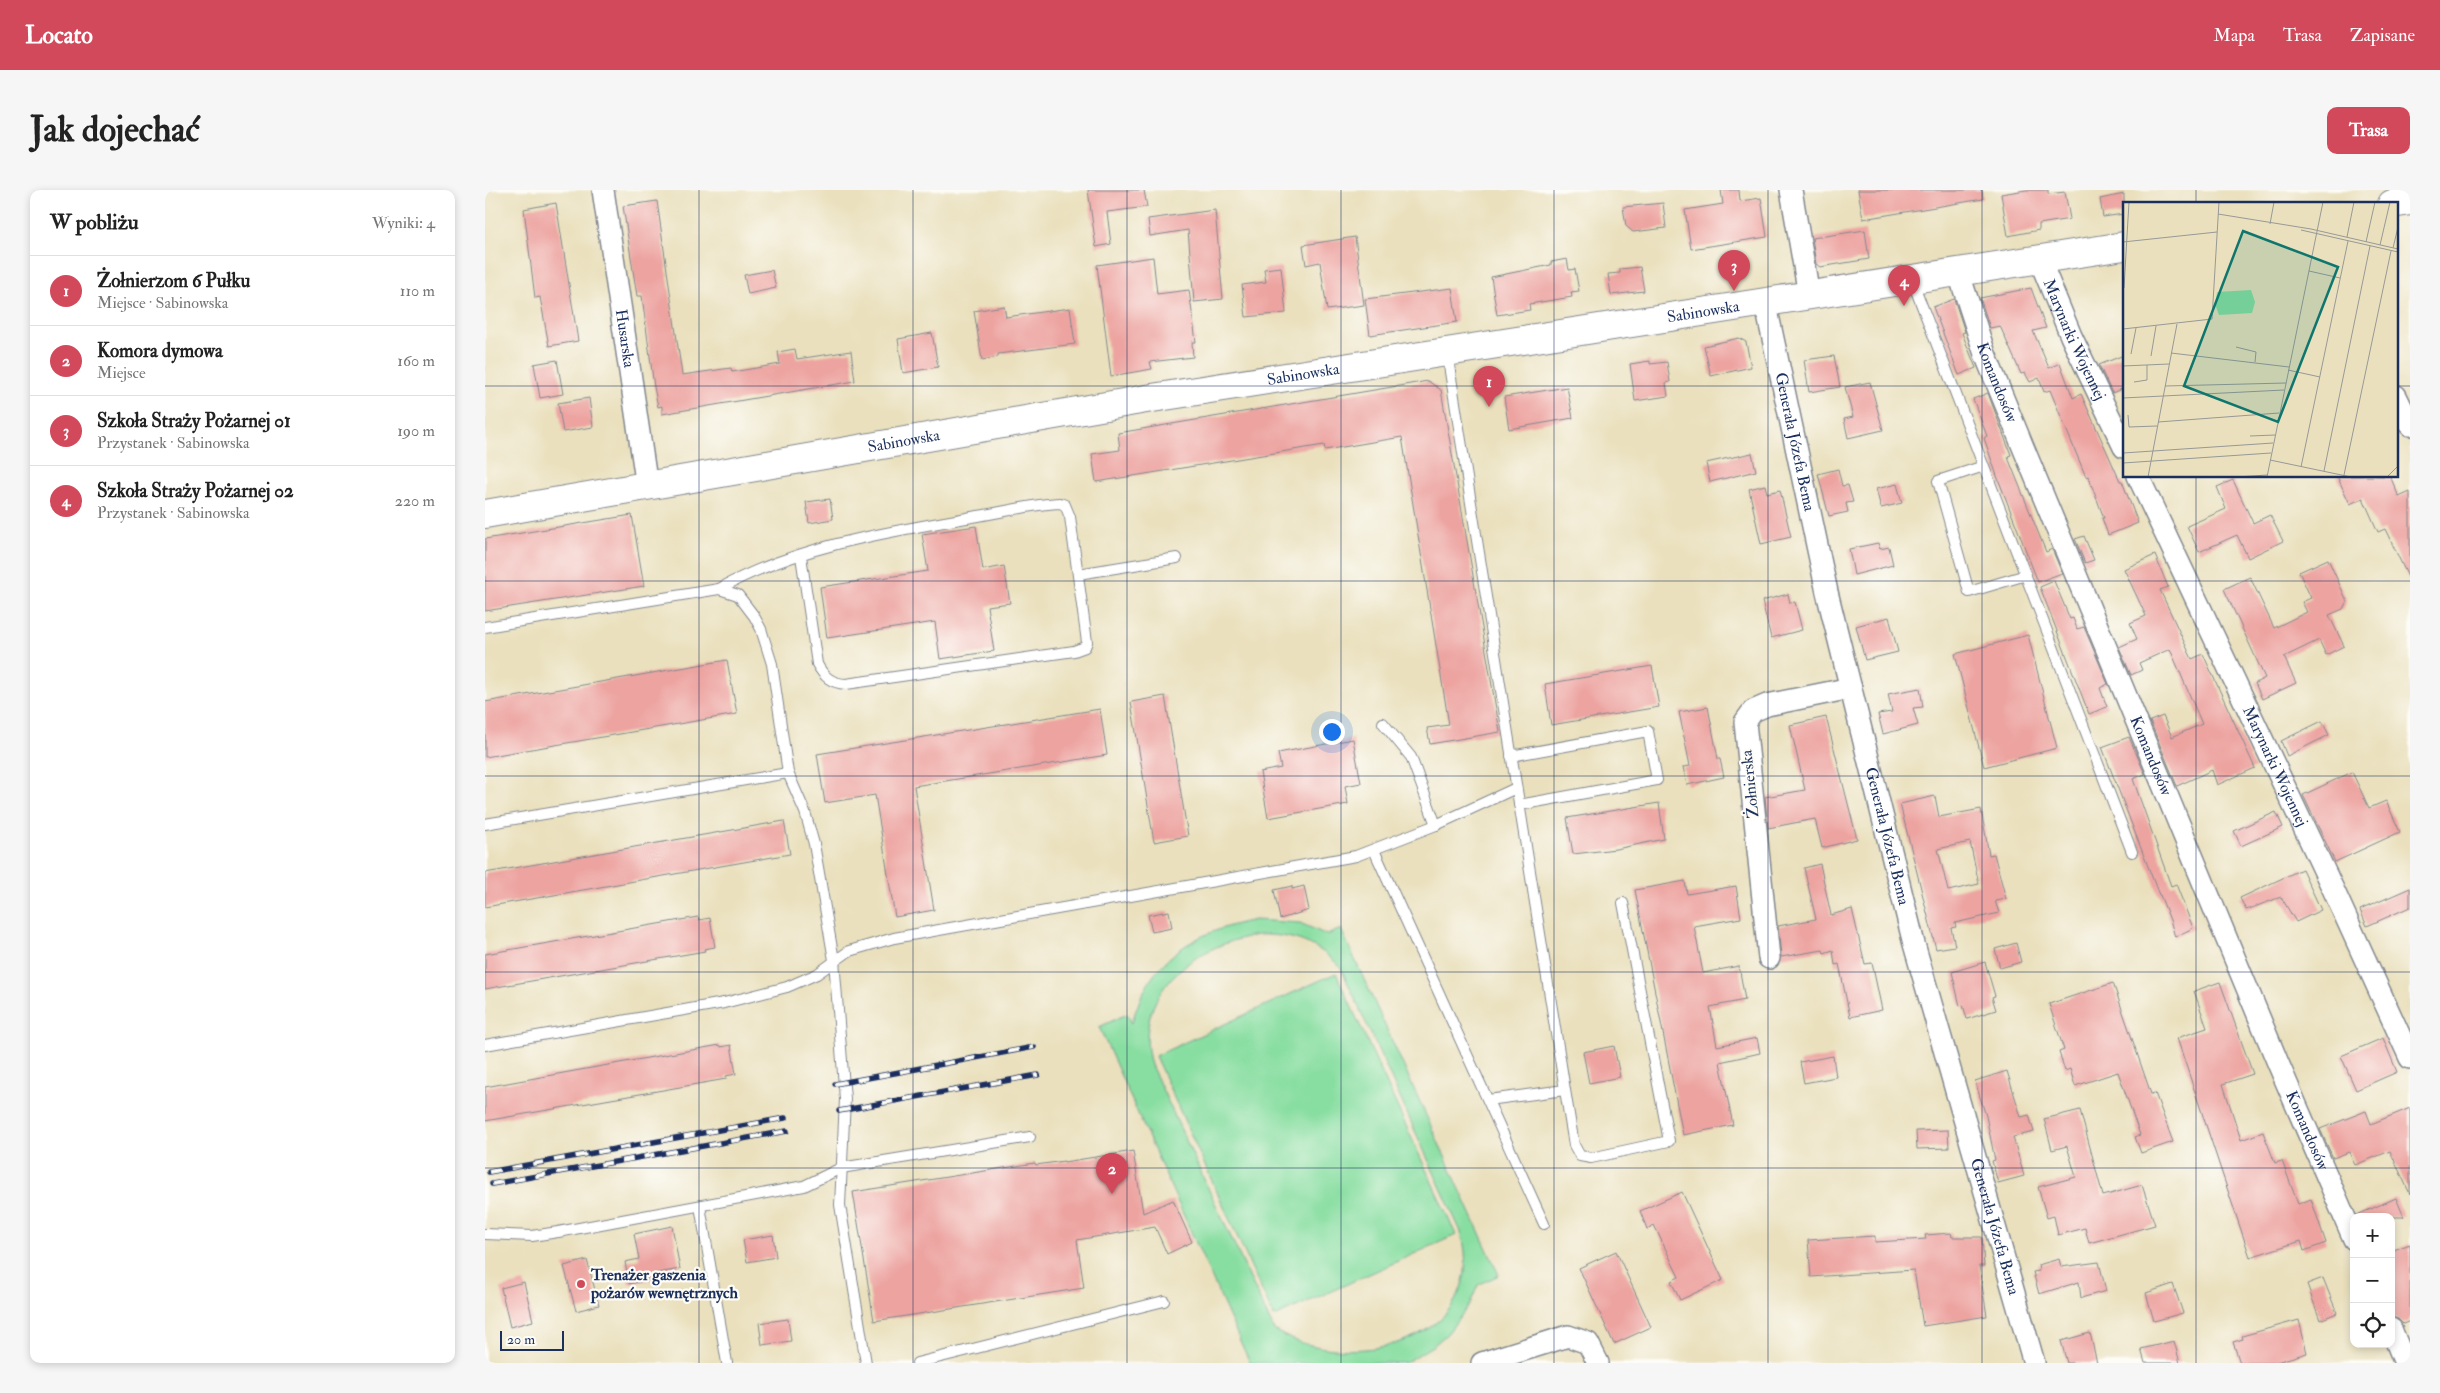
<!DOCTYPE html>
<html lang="pl">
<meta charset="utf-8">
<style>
:root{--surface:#fff;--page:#f6f6f6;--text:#222;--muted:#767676;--line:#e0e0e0;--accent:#d1495b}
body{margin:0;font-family:"IM FELL Double Pica",serif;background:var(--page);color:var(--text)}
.controls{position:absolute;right:15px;bottom:15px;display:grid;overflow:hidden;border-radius:10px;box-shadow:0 2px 8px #0003}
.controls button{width:45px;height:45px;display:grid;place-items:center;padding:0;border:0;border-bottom:1px solid var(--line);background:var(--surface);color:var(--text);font:25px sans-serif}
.scale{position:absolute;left:15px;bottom:12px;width:64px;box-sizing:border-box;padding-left:5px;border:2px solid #1b2f5e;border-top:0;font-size:14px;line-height:18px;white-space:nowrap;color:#1b2f5e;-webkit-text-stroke:4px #fdfcf7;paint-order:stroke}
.you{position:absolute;left:846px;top:541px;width:18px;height:18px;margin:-12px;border:4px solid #fff;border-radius:50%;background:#1a73e8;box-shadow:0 0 0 8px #1a73e833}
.badge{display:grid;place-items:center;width:32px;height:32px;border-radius:50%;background:var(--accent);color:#fff;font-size:16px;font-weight:700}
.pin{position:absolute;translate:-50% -41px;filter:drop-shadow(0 1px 2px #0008)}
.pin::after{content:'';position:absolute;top:26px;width:18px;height:15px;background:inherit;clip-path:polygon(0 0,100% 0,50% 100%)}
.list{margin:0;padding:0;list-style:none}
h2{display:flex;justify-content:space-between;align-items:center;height:65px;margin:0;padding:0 20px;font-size:21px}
h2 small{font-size:16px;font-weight:400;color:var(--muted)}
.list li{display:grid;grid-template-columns:32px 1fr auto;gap:15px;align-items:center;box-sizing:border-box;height:70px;padding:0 20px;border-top:1px solid var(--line)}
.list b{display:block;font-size:19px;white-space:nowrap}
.list p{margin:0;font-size:16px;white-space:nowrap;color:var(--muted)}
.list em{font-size:16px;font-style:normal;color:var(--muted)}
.icon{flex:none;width:28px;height:28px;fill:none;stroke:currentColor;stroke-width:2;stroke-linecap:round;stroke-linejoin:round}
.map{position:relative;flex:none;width:1925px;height:1173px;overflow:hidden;border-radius:10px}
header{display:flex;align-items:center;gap:30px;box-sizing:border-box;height:70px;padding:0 25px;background:var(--accent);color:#fff}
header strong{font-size:24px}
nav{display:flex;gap:28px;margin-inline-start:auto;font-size:18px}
.intro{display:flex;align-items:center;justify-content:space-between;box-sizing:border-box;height:120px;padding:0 30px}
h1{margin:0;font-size:35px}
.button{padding:12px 22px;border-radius:10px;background:var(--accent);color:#fff;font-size:18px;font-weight:700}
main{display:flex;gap:30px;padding:0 30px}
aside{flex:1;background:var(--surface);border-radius:10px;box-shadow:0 2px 8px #0003}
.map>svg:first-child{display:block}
.pitch{fill:#88dea1;stroke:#528680;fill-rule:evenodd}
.building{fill:#eda4a1;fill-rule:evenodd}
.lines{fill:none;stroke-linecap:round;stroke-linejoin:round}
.lane-casing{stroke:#82888e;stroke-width:12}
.street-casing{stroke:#82888e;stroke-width:24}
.secondary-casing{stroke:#82888e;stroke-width:30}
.lane{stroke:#fff;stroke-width:10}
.street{stroke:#fff;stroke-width:21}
.secondary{stroke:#fff;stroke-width:28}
.rail-casing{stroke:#1b2f5e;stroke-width:5.5}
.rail{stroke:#fdfcf7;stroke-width:4;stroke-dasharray:11;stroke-linecap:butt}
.grid{fill:none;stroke:#1b2f5e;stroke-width:1;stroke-opacity:0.55}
.poi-dot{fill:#d1495b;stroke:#fdfcf7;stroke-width:2}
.labels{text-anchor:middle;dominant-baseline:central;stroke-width:4.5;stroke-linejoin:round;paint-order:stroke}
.street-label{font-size:16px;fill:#1b2f5e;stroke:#fdfcf7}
.poi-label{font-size:16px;font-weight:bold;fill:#1b2f5e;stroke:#fdfcf7;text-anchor:start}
.inset-road{fill:none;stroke:#979997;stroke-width:1}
.view{fill:#0f766e;fill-opacity:0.15;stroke:#0f766e;stroke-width:2.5}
.inset-edge{fill:none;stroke:#1b2f5e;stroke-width:2.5}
</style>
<header>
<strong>Locato</strong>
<nav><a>Mapa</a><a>Trasa</a><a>Zapisane</a></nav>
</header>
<div class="intro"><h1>Jak dojechać</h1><a class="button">Trasa</a></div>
<main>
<aside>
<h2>W pobliżu<small>Wyniki: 4</small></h2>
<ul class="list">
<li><span class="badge">1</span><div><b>Żołnierzom 6 Pułku</b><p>Miejsce · Sabinowska</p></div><em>110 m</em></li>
<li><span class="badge">2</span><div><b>Komora dymowa</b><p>Miejsce</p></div><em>160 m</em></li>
<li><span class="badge">3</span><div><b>Szkoła Straży Pożarnej 01</b><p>Przystanek · Sabinowska</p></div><em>190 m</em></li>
<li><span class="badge">4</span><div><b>Szkoła Straży Pożarnej 02</b><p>Przystanek · Sabinowska</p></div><em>220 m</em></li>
</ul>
</aside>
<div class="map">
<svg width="1925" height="1173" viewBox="0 0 1925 1173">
<rect width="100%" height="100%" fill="#fdfcf7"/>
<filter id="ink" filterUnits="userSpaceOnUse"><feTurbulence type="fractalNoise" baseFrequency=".02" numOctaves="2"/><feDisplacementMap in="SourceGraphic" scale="10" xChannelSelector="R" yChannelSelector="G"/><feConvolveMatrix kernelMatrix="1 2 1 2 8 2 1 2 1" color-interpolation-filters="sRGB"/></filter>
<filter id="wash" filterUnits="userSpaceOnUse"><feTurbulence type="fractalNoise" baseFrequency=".0096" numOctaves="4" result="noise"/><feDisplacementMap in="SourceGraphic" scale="20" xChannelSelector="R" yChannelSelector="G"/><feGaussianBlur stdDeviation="1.12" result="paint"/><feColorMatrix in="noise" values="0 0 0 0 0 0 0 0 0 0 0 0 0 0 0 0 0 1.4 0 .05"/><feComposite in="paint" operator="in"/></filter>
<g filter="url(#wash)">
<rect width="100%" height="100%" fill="#eae0bd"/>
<!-- pitch -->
<g class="pitch">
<path d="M770 730 815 733 842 745 856 739 1014 1085 993 1095 985 1114 962 1144 949 1155 920 1173H765L614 837 642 824 647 833C664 769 707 742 770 730ZM773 745C807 744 833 753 856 778L976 1042C981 1060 983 1079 976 1098 950 1168 839 1173 789 1140L666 875C646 804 708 755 773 745Z"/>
<path d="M851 783 971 1045 789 1127 670 866Z"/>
</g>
<g id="blocks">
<!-- building -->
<g class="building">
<path d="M603 0H659L662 17 622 22 626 54 611 57Z"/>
<path d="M1236 0H1254L1255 11 1276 8 1282 47 1206 59 1200 20 1238 14Z"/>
<path d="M1373 0H1497L1498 9 1378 29Z"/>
<path d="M1541 0H1563V4L1580 2 1585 29 1554 34V40L1523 46 1516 4Z"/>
<path d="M1639 4V24L1618 27 1615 9Z"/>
<path d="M172 11 197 185 246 178 247 182 295 174 293 162 310 159 312 169 366 161 370 191 177 224V216L173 217 169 197 157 106H152L138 16Z"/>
<path d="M71 13 93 151 64 156 55 107 50 108 39 19Z"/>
<path d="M1178 13 1181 38 1148 42 1141 36 1138 17Z"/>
<path d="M730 20 738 109 709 112 703 40 665 46 663 29Z"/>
<path d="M1380 40 1384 69 1335 77 1331 74 1327 48Z"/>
<path d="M870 47 879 115 842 120 835 72 821 75 818 55Z"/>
<path d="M668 67 672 104 704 100 711 152H707L708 167 665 172 667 179 626 186 612 75Z"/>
<path d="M1082 69 1084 80 1090 79 1094 101 1086 102 1087 107 1044 114 1045 120 1012 125 1006 87 1066 75V72Z"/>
<path d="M796 77 801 123 761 127 757 95 781 92 779 79Z"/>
<path d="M1155 77 1159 101 1126 105 1123 84 1135 83V79Z"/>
<path d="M287 80 291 98 263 104 259 85Z"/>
<path d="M967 98 972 132 885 145 880 109Z"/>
<path d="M1546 98 1561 138 1548 141 1564 178 1575 173 1588 208 1596 204 1635 291H1637L1653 333 1623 345 1617 328H1619L1603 286 1601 287 1565 200 1559 202 1554 188 1545 192 1540 183 1536 184 1515 136 1505 138 1495 108Z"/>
<path d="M1469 109 1480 142 1477 143 1491 178 1474 185 1448 117Z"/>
<path d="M519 116 521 127 585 118 590 154 513 164V167L497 170 489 121Z"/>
<path d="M447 143 453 177 418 183 413 149Z"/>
<path d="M1254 148 1261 152 1266 177 1226 186 1219 156Z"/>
<path d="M1639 165V198L1627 203 1614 175Z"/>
<path d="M1349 166 1355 197 1324 202 1319 170Z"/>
<path d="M72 170 78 204 55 208 49 174Z"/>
<path d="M1165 171V174L1182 172 1185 192 1181 193 1183 206 1150 211 1145 174Z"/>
<path d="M943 191 956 200 1015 542 945 554 942 538 964 535 917 247 840 260 839 255 611 292 607 264 635 260 633 243Z"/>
<path d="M1385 192 1398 240 1363 248 1359 229 1368 227 1360 197Z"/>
<path d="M1082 197 1088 228 1024 239 1019 207Z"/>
<path d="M1503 203 1526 265 1523 266 1524 270 1561 362 1567 359 1577 383 1553 392 1512 286 1499 248 1502 246 1488 209Z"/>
<path d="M104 208 108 237 78 242 73 213Z"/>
<path d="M1267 263 1271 281 1225 292 1221 273Z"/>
<path d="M1353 279 1357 296 1363 295 1368 312 1361 313 1363 322 1344 326 1333 284Z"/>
<path d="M1852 286H1905L1914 307 1925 302V391L1900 339 1893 342 1878 308 1865 314Z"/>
<path d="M1748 290 1768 333 1785 325 1798 351 1763 368 1752 345 1714 362 1702 336 1741 319 1732 297Z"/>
<path d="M1412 294 1417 313 1396 318 1391 299Z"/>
<path d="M1280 295 1282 303 1295 300 1306 347 1276 354 1264 299Z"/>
<path d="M345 309 348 329 324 333 321 312Z"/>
<path d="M147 325 159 396 0 421V349Z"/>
<path d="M491 336 498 380 519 376 525 413 502 416 509 461 455 469 450 432 342 448 335 397 443 381 437 344Z"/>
<path d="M1599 346 1609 370 1600 373 1590 349Z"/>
<path d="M1393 353 1395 359 1404 357 1408 375 1369 385 1364 359Z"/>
<path d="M1670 365 1683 397 1675 400 1707 469 1718 464 1770 578 1732 595 1727 580 1692 596 1665 531 1678 526 1687 547 1717 534 1685 459 1654 473 1657 480 1646 485 1634 457 1652 449 1645 433 1661 426 1639 379Z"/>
<path d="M1843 369 1862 411 1858 419 1844 425 1859 456 1841 465 1834 450 1799 467 1811 493 1777 509 1770 493 1780 488 1739 399 1765 387 1789 438 1822 422 1817 412 1826 408 1814 382Z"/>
<path d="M1569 391 1585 429 1588 428 1592 439 1599 437 1623 494 1615 498 1622 517 1604 524 1555 397Z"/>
<path d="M1303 404 1305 413 1310 412 1317 440 1286 448 1277 411Z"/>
<path d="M1404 427 1413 462 1380 470 1371 436Z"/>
<path d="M1543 445 1572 558 1499 577 1470 464Z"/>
<path d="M242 470 252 524 0 567V512Z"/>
<path d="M1167 476 1174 517 1066 535 1060 494Z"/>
<path d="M1435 498 1438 517 1428 518 1433 535 1398 544 1393 524 1407 522 1403 504Z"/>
<path d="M680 506 703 646 669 652 646 512Z"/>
<path d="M1223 517 1233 569H1235L1239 587 1202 595 1198 577 1205 576 1194 522Z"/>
<path d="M615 519 622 565 429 596 449 720 410 727 390 605 340 613 332 564Z"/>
<path d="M1341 527 1372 649 1337 658 1330 629 1283 638 1280 607 1320 600 1305 535Z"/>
<path d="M1837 531 1844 545 1802 566 1796 551Z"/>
<path d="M1644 547 1660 584 1648 589 1686 696 1691 694 1708 738 1690 747 1685 730 1675 705H1674L1617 557Z"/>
<path d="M868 549 876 593 860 596 863 614 783 628 775 582 796 578 793 563Z"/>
<path d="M1867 582 1884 618 1901 611 1915 642 1850 672 1818 605Z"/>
<path d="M1450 606 1454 627 1496 619 1504 665 1509 664 1521 709 1510 711 1514 723 1470 733 1471 737 1466 738 1470 756 1451 759 1415 614ZM1485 652 1494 694 1463 701 1453 659Z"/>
<path d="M1174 613 1179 649 1131 659 1088 664 1082 628Z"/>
<path d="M1791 622 1798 637 1756 656 1749 641Z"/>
<path d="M299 631 305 664 0 717V683Z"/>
<path d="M1335 674 1346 725 1367 719 1380 774 1387 773 1397 820 1365 827 1354 774 1350 775 1348 760 1339 763 1338 760 1296 767 1293 736 1331 729 1319 678Z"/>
<path d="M1817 679 1836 720 1811 732 1796 707 1761 720 1755 708Z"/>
<path d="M1200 691 1202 704 1251 696 1256 728 1209 736 1218 783 1254 776 1260 810 1225 817 1232 856 1272 848 1275 863 1235 872 1248 935 1198 945 1150 700Z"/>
<path d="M807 696V699L819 696 824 720 795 729 789 700Z"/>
<path d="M1925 698V717L1882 736 1875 720Z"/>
<path d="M684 721 687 738 667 742 663 725Z"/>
<path d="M213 727 214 730 225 728 230 757 219 759 220 761 0 799V764Z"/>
<path d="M1531 753 1536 772 1515 778 1510 759Z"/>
<path d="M1500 772 1510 806 1507 807 1511 820 1482 829 1478 815 1475 816 1467 782Z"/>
<path d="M1735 792 1768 884 1738 894 1756 950 1778 942 1790 973 1797 971 1813 1014 1826 1009 1841 1053 1819 1061 1816 1051 1765 1067 1692 848 1722 838 1709 801Z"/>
<path d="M1628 793 1666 904 1670 903 1688 952 1656 963 1650 947 1655 945 1633 882 1590 896 1585 879 1580 881 1574 862 1579 860 1564 814Z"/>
<path d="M1898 848 1912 882 1871 900 1856 866Z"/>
<path d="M235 855 236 857 246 855 251 884 241 886V889L0 931V897Z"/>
<path d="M1129 856 1135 887 1104 893 1098 862Z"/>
<path d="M1348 866 1351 887 1319 893 1315 872Z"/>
<path d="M1522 881 1536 927 1544 925 1549 942 1528 947 1539 986 1513 993 1507 971 1510 970 1501 926 1490 891Z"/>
<path d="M1925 918V1004L1905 961 1870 975 1864 962 1848 968 1835 939 1881 921 1886 934Z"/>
<path d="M1595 920 1618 1006 1657 995 1670 1035 1604 1053 1600 1038 1573 1045 1569 1026 1562 1028 1553 997 1591 987 1582 956 1567 960 1559 929Z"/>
<path d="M1463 940 1464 958 1432 959 1431 941Z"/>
<path d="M648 961 658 1023 688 1010 707 1052 682 1064 670 1037 592 1050 599 1098 389 1131 368 1002 550 973 551 975 579 971V972Z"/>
<path d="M1197 1002 1238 1090 1195 1110 1186 1091 1194 1087 1169 1035 1162 1039 1155 1021Z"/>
<path d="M1911 1008 1919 1027H1873L1872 1025Z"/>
<path d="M187 1036 195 1079 172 1083 173 1088 144 1094 140 1072 154 1069 149 1044Z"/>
<path d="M1466 1043 1467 1047H1497L1499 1076H1494L1502 1126 1438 1136 1429 1080 1326 1087 1323 1050 1390 1046V1052L1441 1049 1440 1045Z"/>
<path d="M288 1045 291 1067 262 1072 258 1050Z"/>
<path d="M1925 1054V1131L1918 1134 1913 1129 1906 1127V1061Z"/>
<path d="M1131 1061 1166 1137 1129 1154 1094 1078Z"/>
<path d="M1574 1069 1576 1077 1614 1072 1621 1101 1596 1108 1594 1092 1554 1104 1548 1082 1554 1081 1553 1075Z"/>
<path d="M102 1070 114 1115 91 1121 79 1076Z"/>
<path d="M1838 1088 1852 1123 1835 1130 1822 1094Z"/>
<path d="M39 1092 48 1131 25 1137 16 1098Z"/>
<path d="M1688 1094 1698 1123 1669 1131 1661 1103Z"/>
<path d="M303 1129 306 1151 277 1155 274 1133Z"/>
<path d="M1814 1130 1822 1163 1788 1173H1755L1748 1152 1758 1149 1757 1146Z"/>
<path d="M1605 1143 1612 1173H1582L1576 1151Z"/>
<path d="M1689 1151 1695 1173H1660L1656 1159Z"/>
</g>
</g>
</g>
<g filter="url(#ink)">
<use href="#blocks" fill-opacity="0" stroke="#82888e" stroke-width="1"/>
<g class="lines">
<!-- lane casing -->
<g class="lane-casing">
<g id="lane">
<path d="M1427 90 1647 662"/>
<path d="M962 163 1080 900 1003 910"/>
<path d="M1499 276 1453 291 1484 402 1541 385"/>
<path d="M593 384 692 368"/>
<path d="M234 399C310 356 407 341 493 326 520 322 548 314 575 313L580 315 585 327 602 452 600 457 589 461 361 494C346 493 339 487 332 474L316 366"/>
<path d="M0 437 234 399 253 405 269 426 276 439 287 474 303 583 320 622 329 654 349 770 360 909 355 1015 381 1173"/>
<path d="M898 533 926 567 951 635"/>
<path d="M1026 566 1163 541 1172 590 1034 615"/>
<path d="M0 634 303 583"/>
<path d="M889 660 1059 1034"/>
<path d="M0 855 239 813 302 797 332 784 364 761 409 748 871 666 951 635 1031 598"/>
<path d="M1080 900 1089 955 1095 966 1106 968 1184 951 1138 713"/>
<path d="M215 1016 242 1173"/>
<path d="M0 1044 47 1046 73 1042 319 996 356 978 545 947"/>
<path d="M432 1173 679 1111"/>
</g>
</g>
<!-- street casing -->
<g class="street-casing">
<g id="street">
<path id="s1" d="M118 0 162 297"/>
<path d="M1306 0 1324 105"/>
<path id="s2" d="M1554 68 1586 146 1639 257"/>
<path id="s3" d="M1473 81 1500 164 1538 257 1793 873 1869 1049"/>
<path id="s4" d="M1280 111 1342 402 1429 754 1549 1173"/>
<path d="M1911 206 1925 235"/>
<path id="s5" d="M1653 286 1848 699 1925 868"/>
<path d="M1284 768 1260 532 1268 521 1282 515 1366 498"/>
<path d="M1906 1139 1920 1173"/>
<path d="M997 1173 1083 1146 1103 1153 1113 1173"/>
</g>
</g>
<!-- secondary casing -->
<g class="secondary-casing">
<g id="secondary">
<path d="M1907 14 1925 11"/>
<path id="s6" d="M0 324 667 208 1639 56"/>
</g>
</g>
<!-- lane -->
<use href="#lane" class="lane"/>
<!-- street -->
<use href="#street" class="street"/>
<!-- secondary -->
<use href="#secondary" class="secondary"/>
<!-- rail casing -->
<g class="rail-casing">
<g id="rail">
<path d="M350 894 549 857"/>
<path d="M354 921 553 885"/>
<path d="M4 982 300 928"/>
<path d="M7 994 302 941"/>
</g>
</g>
<!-- rail -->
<use href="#rail" class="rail"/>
</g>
</g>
<!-- grid -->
<path class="grid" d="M214 0V1173M428 0V1173M642 0V1173M856 0V1173M1069 0V1173M1283 0V1173M1497 0V1173M1711 0V14M0 196H1639M1911 196H1925M1711 286V1173M0 391H1925M0 586H1925M0 782H1925M0 978H1925"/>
<!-- markers -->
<circle class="poi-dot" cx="96" cy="1094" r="5"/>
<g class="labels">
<!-- street labels -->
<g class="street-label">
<text stroke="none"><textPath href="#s6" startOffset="1235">Sabinowska</textPath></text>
<text stroke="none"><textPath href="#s1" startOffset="150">Husarska</textPath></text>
<text stroke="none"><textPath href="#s2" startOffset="89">Marynarki Wojennej</textPath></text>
<text stroke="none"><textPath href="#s6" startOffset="830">Sabinowska</textPath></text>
<text stroke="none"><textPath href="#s3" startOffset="118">Komandosów</textPath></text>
<text stroke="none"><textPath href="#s4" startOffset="144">Generała Józefa Bema</textPath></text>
<text stroke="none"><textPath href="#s6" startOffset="425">Sabinowska</textPath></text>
<text stroke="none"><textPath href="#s3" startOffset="522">Komandosów</textPath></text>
<text stroke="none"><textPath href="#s5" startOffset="321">Marynarki Wojennej</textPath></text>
<text transform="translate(1265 594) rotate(-96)">Żołnierska</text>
<text stroke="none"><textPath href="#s4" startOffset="549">Generała Józefa Bema</textPath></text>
<text stroke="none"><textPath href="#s3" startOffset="928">Komandosów</textPath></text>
<text stroke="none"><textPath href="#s4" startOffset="954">Generała Józefa Bema</textPath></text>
</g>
<!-- poi labels -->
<g class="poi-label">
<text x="106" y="1085">Trenażer gaszenia<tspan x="106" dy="18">pożarów wewnętrznych</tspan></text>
</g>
</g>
<!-- overview -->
<g transform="translate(1638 12)">
<rect width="275" height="275" fill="#eae0bd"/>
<path d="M128 88 132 100 129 111 96 113 92 102 94 90Z" fill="#88dea1"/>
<path class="inset-road" d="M95 12 188 27 275 47M147 22 151 0M178 28 275 50M224 35 231 0M0 40 94 30M243 40 252 0M257 43 267 0M270 46 275 25M186 69 217 76M1 86 6 0M0 127 89 117 96 0M113 145 133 150 132 160M48 151 166 165M8 152 13 126M28 154 33 124M0 164 46 162M165 168 197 175M11 180 24 178V163M42 184 163 181M0 196 161 188M5 213 6 225 34 224M35 220 156 211M127 234 152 233M0 251 150 241M147 258 228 275M0 261 148 251M178 265 225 39M201 269 247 44M221 273 268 49M25 275 54 122M114 275 144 273M144 275 200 0M264 275 275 264"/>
<path class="view" d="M120 29 215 65 155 220 61 184Z"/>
<rect width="275" height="275" class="inset-edge"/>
</g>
</svg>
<div class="controls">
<button>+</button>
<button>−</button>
<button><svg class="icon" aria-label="locate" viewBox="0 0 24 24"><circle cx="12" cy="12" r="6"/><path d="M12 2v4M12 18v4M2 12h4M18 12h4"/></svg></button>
</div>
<div class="scale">20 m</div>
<div class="you"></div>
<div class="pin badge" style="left:1004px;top:217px">1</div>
<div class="pin badge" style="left:627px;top:1004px">2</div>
<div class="pin badge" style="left:1249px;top:101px">3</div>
<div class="pin badge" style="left:1419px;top:116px">4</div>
</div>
</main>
